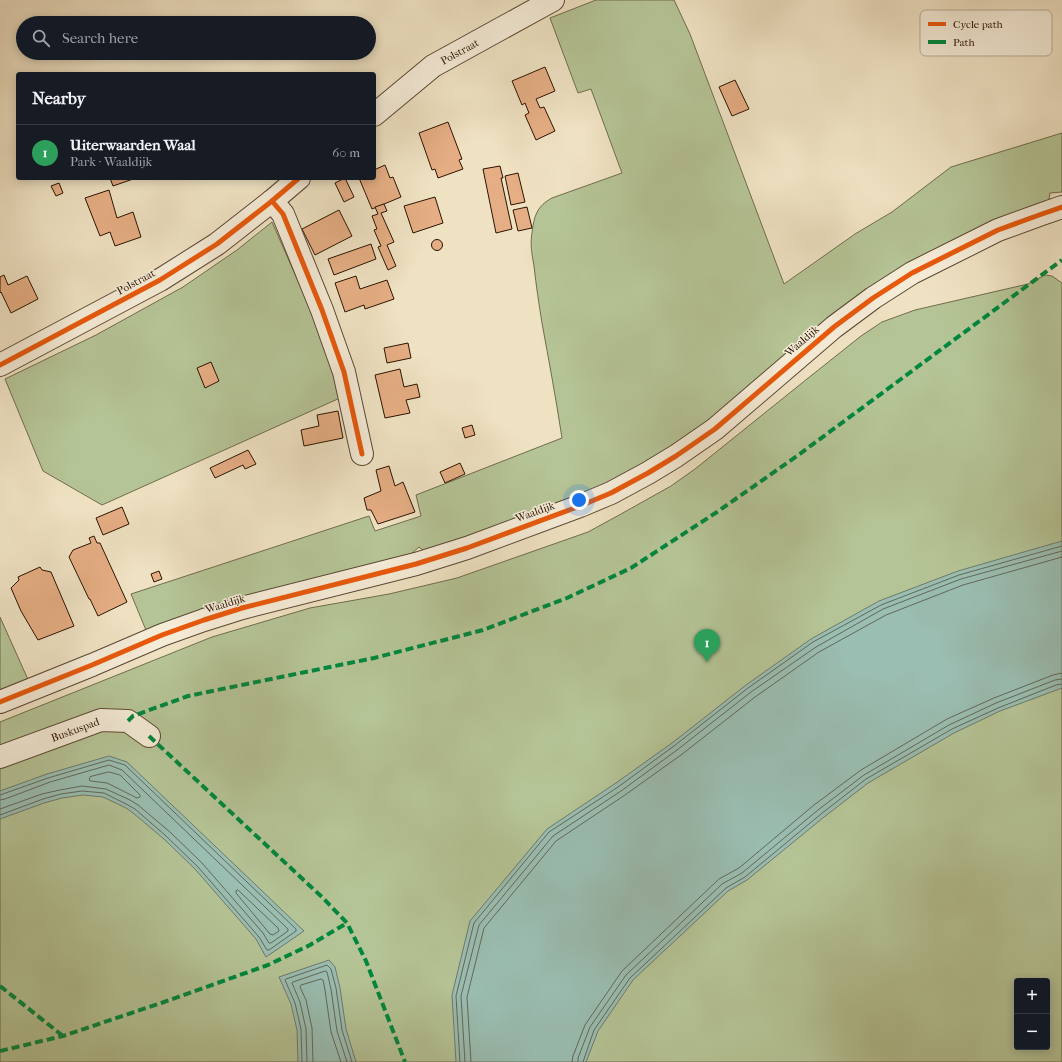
<!DOCTYPE html>
<meta charset="utf-8">
<style>
:root{--surface:#171b24;--page:#242831;--text:#f1f3f6;--muted:#9ea1a6;--line:#363941;--accent:#7c3aed}
body{margin:0;font-family:"IM FELL French Canon",serif;background:var(--page);color:var(--text)}
.controls{position:absolute;right:12px;bottom:12px;display:grid;overflow:hidden;border-radius:4px;box-shadow:0 2px 10px #0003}
.controls button{width:36px;height:36px;display:grid;place-items:center;padding:0;border:0;border-bottom:1px solid var(--line);background:var(--surface);color:var(--text);font:20px sans-serif}
.you{position:absolute;left:579px;top:500px;width:14px;height:14px;margin:-10px;border:3px solid #fff;border-radius:50%;background:#1a73e8;box-shadow:0 0 0 6px #1a73e833}
.badge{display:grid;place-items:center;width:26px;height:26px;border-radius:50%;background:var(--accent);color:#fff;font-size:13px;font-weight:700}
.pin{position:absolute;translate:-50% -33px;filter:drop-shadow(0 1px 2px #0008)}
.pin::after{content:'';position:absolute;top:21px;width:14px;height:12px;background:inherit;clip-path:polygon(0 0,100% 0,50% 100%)}
.list{margin:0;padding:0;list-style:none}
h2{display:flex;justify-content:space-between;align-items:center;height:52px;margin:0;padding:0 16px;font-size:17px}
h2 small{font-size:13px;font-weight:400;color:var(--muted)}
.list li{display:grid;grid-template-columns:26px 1fr auto;gap:12px;align-items:center;box-sizing:border-box;height:56px;padding:0 16px;border-top:1px solid var(--line)}
.list b{display:block;font-size:15px;white-space:nowrap}
.list p{margin:0;font-size:13px;white-space:nowrap;color:var(--muted)}
.list em{font-size:13px;font-style:normal;color:var(--muted)}
.icon{flex:none;width:22px;height:22px;fill:none;stroke:currentColor;stroke-width:2;stroke-linecap:round;stroke-linejoin:round}
.map{position:relative;flex:none;width:1062px;height:1062px;overflow:hidden}
.search{position:absolute;background:var(--surface);box-shadow:0 2px 10px #0003;left:16px;top:16px;width:360px;height:44px;display:flex;align-items:center;gap:10px;box-sizing:border-box;padding:0 14px;border-radius:22px;color:var(--muted);font-size:15px}
.panel{position:absolute;background:var(--surface);box-shadow:0 2px 10px #0003;left:16px;top:72px;width:360px;height:108px;border-radius:4px}
.map>svg:first-child{display:block}
.green{fill:#b5c496;stroke:#706c4c;fill-rule:evenodd}
.water{fill:#9abeb2;stroke:#6d7a6b}
.lines{fill:none;stroke-linecap:round;stroke-linejoin:round}
.shore{stroke:#62685a;stroke-width:1}
.building{fill:#e6ae84;stroke:#2a1301}
.minor-casing{stroke:#5b4732;stroke-width:24}
.minor{stroke:#f5ecd8;stroke-width:22}
.quiet{stroke:#00873e;stroke-width:4;stroke-dasharray:8 4;stroke-linecap:butt}
.cycleway-casing{stroke:#f5ecd8;stroke-width:8}
.cycleway{stroke:#e8590c;stroke-width:5}
.labels{text-anchor:middle;dominant-baseline:central;stroke-width:3;stroke-linejoin:round;paint-order:stroke}
.street-label{font-size:11px;fill:#2a1301;stroke:#f5ecd8}
.key{fill:#f5ecd8;stroke:#b8ab98;stroke-width:1}
.key-label{font-size:11px;fill:#2a1301}
</style>
<div class="map">
<svg width="1062" height="1062" viewBox="0 0 1062 1062">
<rect width="100%" height="100%" fill="#efe2c3"/>
<filter id="stains"><feTurbulence type="fractalNoise" baseFrequency=".005" numOctaves="4"/><feColorMatrix values="0 0 0 0 .2 0 0 0 0 .09 0 0 0 0 .02 0 0 0 .5 -.17"/></filter>
<radialGradient id="worn" r=".72"><stop offset=".6" stop-color="#630" stop-opacity="0"/><stop offset="1" stop-color="#630" stop-opacity=".3"/></radialGradient>
<!-- green -->
<g class="green">
<path d="M596 0H674L690 34 784 284 855 234 892 212 951 167 1062 133V192L1050 193 1048 205 995 225 733 406 627 477 427 553 419 547 403 561 148 635 131 594 369 516 375 531 421 516 416 495 562 438C556 399 549 361 542 323 539 304 536 285 534 266 532 255 530 244 532 233 534 216 537 206 552 198L622 173 591 89 578 93 550 18Z"/>
<path d="M272 222 334 363 340 398 102 505 43 471 5 379 96 335 183 287 237 250Z"/>
<path d="M1045 275 1052 276 1062 283V1062H0V722L212 637 310 608 389 594 457 578 588 532 621 514 671 486 695 469 807 379 861 336 882 322 915 310 1028 284ZM1017 981H1047V1047H1017Z"/>
<path d="M0 617 30 684 0 695Z"/>
</g>
<!-- water -->
<g class="water">
<path d="M1062 541V688L1000 711 954 733 868 783 824 817 747 880 728 891 633 980 598 1031 586 1062H456L452 995 470 921 547 829 616 783 672 743 746 685 811 639 879 601 958 571Z"/>
<path d="M109 756 127 762 304 931 266 957 256 939 195 869 164 839 133 813 126 808 103 797 83 795 62 798 44 803 0 819V791L47 774Z"/>
<path d="M329 960 335 967 340 988 346 1029 356 1062H298L297 1030 291 1004 279 977Z"/>
</g>
<g class="lines">
<!-- shore -->
<g class="shore">
<path d="M109 772 120 775 140 795V797L137 798 107 783 91 781 89 780 90 777Z"/>
<path d="M0 795 48 778 109 760 125 765 296 929V931L269 950H267L259 937 198 867 166 836 135 809 128 805 104 793 82 791 61 794 43 799 0 815"/>
<path d="M0 800 5 799 50 782 109 765 122 770 288 929V931L271 943H269L263 933 202 863 170 832 138 805 130 800 106 789 82 786 60 790 42 794 0 809"/>
<path d="M238 890 278 928 279 931 273 935 270 934 236 893V891Z"/>
<path d="M302 1062 301 1029 295 1003 285 980 286 979 327 965 331 969 336 988 342 1030 352 1062"/>
<path d="M307 1062 306 1029 300 1002 292 983 293 982 325 971 327 972 331 989 337 1031 347 1062"/>
<path d="M313 1062 312 1028 306 1000 300 987 301 985 321 979 323 980 325 990 331 1032 341 1062"/>
<path d="M460 1062 456 996 474 923 549 832 618 787 674 746 748 688 813 642 881 605 959 575 1062 546"/>
<path d="M465 1062 461 996 479 925 553 836 621 791 677 750 751 692 816 647 883 609 961 579 1062 551"/>
<path d="M471 1062 467 997 484 928 556 841 625 795 681 755 755 697 819 652 886 615 963 585 1062 557"/>
<path d="M572 1062 573 1056 585 1025 622 971 719 879 739 868 814 805 861 770 947 719 994 698 1053 675 1062 673"/>
<path d="M578 1062V1058L590 1027 626 975 722 884 742 873 818 810 864 775 949 725 996 703 1055 680 1062 679"/>
<path d="M583 1062 594 1030 630 978 726 888 745 877 821 814 866 779 952 729 998 708 1056 685 1062 684"/>
</g>
</g>
<!-- building -->
<g class="building">
<path d="M545 67 555 91 536 99 540 108 544 107 555 131 536 140 525 115 529 113 525 103 522 105 512 81Z"/>
<path d="M735 80 749 109 732 116 719 87Z"/>
<path d="M448 122 462 159 459 160 463 169 438 178 435 169 432 170 419 133Z"/>
<path d="M385 165 390 178 393 177 401 197 372 209 359 178H374V170Z"/>
<path d="M500 166 503 178H501L512 229 496 233 483 169Z"/>
<path d="M518 173 525 202 511 205 505 176Z"/>
<path d="M110 178H136L113 186Z"/>
<path d="M345 178 354 197 344 202 335 183Z"/>
<path d="M59 183 63 193 56 196 51 186Z"/>
<path d="M109 190 117 218 133 212 141 237 115 246 110 232 100 236 85 198Z"/>
<path d="M435 197 443 223 413 233 404 206Z"/>
<path d="M384 204 387 211 381 213 394 242 387 245 396 266 388 270 378 247 381 246 374 230 377 229 372 216 378 214 375 207Z"/>
<path d="M527 207 532 228 518 231 513 210Z"/>
<path d="M339 210 352 236 315 255 302 229Z"/>
<circle cx="437" cy="245" r="5.5"/>
<path d="M371 244 376 259 334 275 328 259Z"/>
<path d="M4 275 8 285 27 276 38 299 11 313 1 292 0 293V277Z"/>
<path d="M356 276 360 289 387 280 394 299 365 309 364 305 345 312 335 283Z"/>
<path d="M408 343 411 358 387 363 384 348Z"/>
<path d="M211 362 219 381 205 388 197 368Z"/>
<path d="M400 369 404 387 417 384 420 397 406 400 410 413 385 418 375 375Z"/>
<path d="M338 411 343 438 304 446 301 430 319 426 317 415Z"/>
<path d="M472 425 475 435 465 438 462 428Z"/>
<path d="M248 450 256 464 245 469 243 465 215 478 210 468Z"/>
<path d="M460 463 465 474 445 483 440 472Z"/>
<path d="M389 466 395 486 403 482 415 512 378 524 371 510H367L364 498 381 491 376 470Z"/>
<path d="M122 507 129 524 103 535 96 518Z"/>
<path d="M94 536 97 543H100L127 602 98 616 90 599H89L69 557 73 550 91 543 89 538Z"/>
<path d="M40 567 42 570 51 572 74 626 38 640 21 611 11 588 19 580 18 577Z"/>
<path d="M159 571 162 579 154 582 151 574Z"/>
</g>
<g class="lines">
<!-- minor casing -->
<g class="minor-casing">
<g id="minor">
<path id="s1" d="M374 115 433 66 553 0"/>
<path d="M272 201 283 214 322 310 344 372 362 454"/>
<path d="M0 365 160 280 217 244 272 201 299 178"/>
<path d="M0 702 92 665 162 635 204 620 242 608 416 564 467 548 580 506 611 493 648 473 676 456 715 429 834 327 873 298 912 273 998 230 1042 214 1062 207"/>
<path id="s2" d="M0 757 101 720 128 721 149 736"/>
</g>
</g>
<!-- minor -->
<use href="#minor" class="minor"/>
<!-- quiet -->
<g class="quiet">
<path d="M128 721 133 716 188 696 374 658 483 630 567 598 631 568 717 512 797 456 1062 260"/>
<path d="M149 736 323 898 347 923 366 961 405 1062"/>
<path d="M0 986 63 1036"/>
<path d="M0 1051 63 1036 164 1002 268 965 310 945 347 923"/>
</g>
<!-- cycleway casing -->
<g class="cycleway-casing">
<g id="cycleway">
<path d="M272 201 283 214 322 310 344 372 362 454"/>
<path d="M0 365 160 280 217 244 272 201 299 178"/>
<path d="M0 702 92 665 162 635 204 620 242 608 416 564 467 548 580 506 611 493 648 473 676 456 715 429 834 327 873 298 912 273 998 230 1042 214 1062 207"/>
</g>
</g>
<!-- cycleway -->
<use href="#cycleway" class="cycleway"/>
</g>
<g class="labels">
<!-- street labels -->
<g class="street-label">
<text stroke="none"><textPath href="#s1" startOffset="107">Polstraat</textPath></text>
<text transform="translate(136 282) rotate(-28)">Polstraat</text>
<text transform="translate(802 341) rotate(-41)">Waaldijk</text>
<text transform="translate(535 512) rotate(-20)">Waaldijk</text>
<text transform="translate(225 604) rotate(-17)">Waaldijk</text>
<text stroke="none"><textPath href="#s2" startOffset="80">Buskuspad</textPath></text>
</g>
</g>
<!-- legend -->
<rect x="920" y="10" width="132" height="46" rx="6" class="key"/>
<rect x="928" y="22" width="18" height="4" fill="#e8590c"/>
<rect x="928" y="40" width="18" height="4" fill="#00873e"/>
<g class="key-label">
<text x="953" y="28">Cycle path</text>
<text x="953" y="46">Path</text>
</g>
<rect width="100%" height="100%" filter="url(#stains)"/>
<rect width="100%" height="100%" fill="url(#worn)"/>
</svg>
<div class="controls">
<button>+</button>
<button>−</button>
</div>
<div class="you"></div>
<div class="pin badge" style="left:707px;top:662px;background:#2e9e5b">1</div>
<div class="search"><svg class="icon" aria-label="search" viewBox="0 0 24 24"><circle cx="10" cy="10" r="6"/><path d="M15 15l6 6"/></svg>Search here</div>
<section class="panel">
<h2>Nearby<small></small></h2>
<ul class="list">
<li><span class="badge" style="background:#2e9e5b">1</span><div><b>Uiterwaarden Waal</b><p>Park · Waaldijk</p></div><em>60 m</em></li>
</ul>
</section>
</div>
